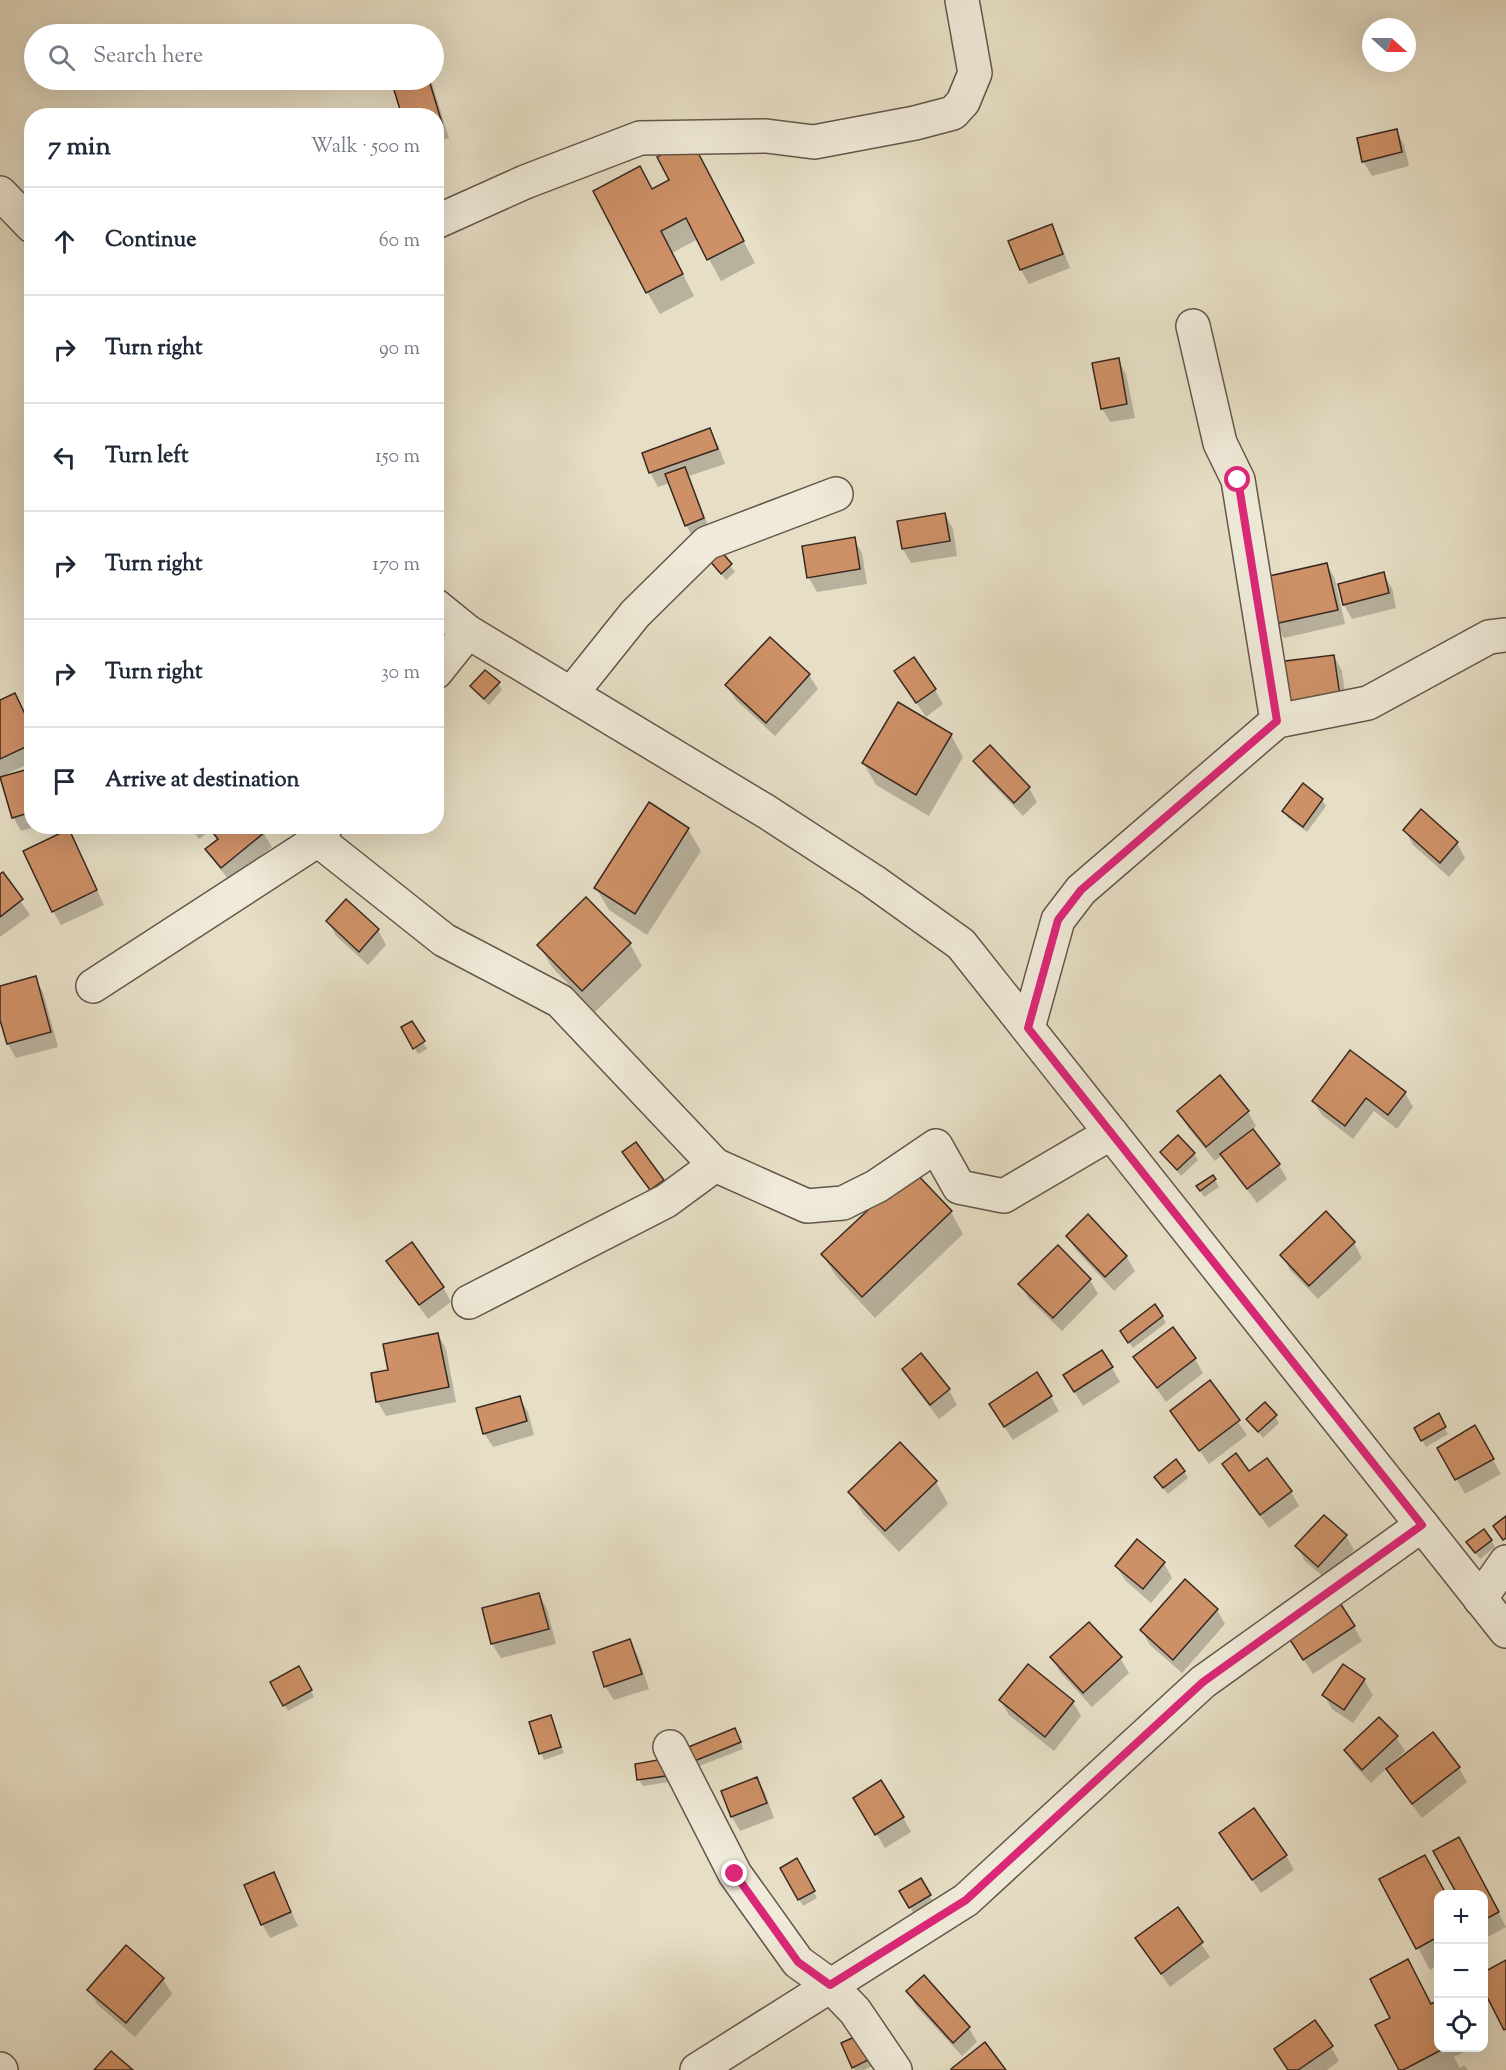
<!DOCTYPE html>
<meta charset="utf-8">
<style>
:root{--surface:#fff;--page:#f2f2f3;--text:#1f2937;--muted:#747a83;--line:#e0e1e3}
body{margin:0;font-family:"Sorts Mill Goudy",serif;background:var(--page);color:var(--text)}
.controls{position:absolute;right:18px;bottom:18px;display:grid;overflow:hidden;border-radius:12px;box-shadow:0 6px 24px #0002}
.controls button{width:54px;height:54px;display:grid;place-items:center;padding:0;border:0;border-bottom:2px solid var(--line);background:var(--surface);color:var(--text);font:30px sans-serif}
.compass{position:absolute;left:1362px;top:18px;width:54px;height:54px;border-radius:50%;background:var(--surface);box-shadow:0 6px 24px #0002;rotate:111deg}
.stop{position:absolute;width:18px;height:18px;margin:-14px;border:4px solid #db2777;border-radius:50%;background:#fff}
.stop.end{background:#db2777;border-color:#fff;box-shadow:0 2px 6px #0008}
.list{margin:0;padding:0;list-style:none}
h2{display:flex;justify-content:space-between;align-items:center;height:78px;margin:0;padding:0 24px;font-size:26px}
h2 small{font-size:20px;font-weight:400;color:var(--muted)}
.list li{display:grid;grid-template-columns:39px 1fr auto;gap:18px;align-items:center;box-sizing:border-box;height:108px;padding:0 24px;border-top:2px solid var(--line)}
.list b{display:block;font-size:22px;white-space:nowrap}
.list em{font-size:20px;font-style:normal;color:var(--muted)}
.icon{flex:none;width:33px;height:33px;fill:none;stroke:currentColor;stroke-width:2;stroke-linecap:round;stroke-linejoin:round}
.map{position:relative;flex:none;width:1506px;height:2070px;overflow:hidden}
.search{position:absolute;background:var(--surface);box-shadow:0 6px 24px #0002;left:24px;top:24px;width:420px;height:66px;display:flex;align-items:center;gap:15px;box-sizing:border-box;padding:0 21px;border-radius:33px;color:var(--muted);font-size:22px}
.panel{position:absolute;background:var(--surface);box-shadow:0 6px 24px #0002;left:24px;top:108px;width:420px;height:726px;border-radius:24px}
.map>svg:first-child{display:block}
.shadow{fill:#0003}
.building{fill:#ce9067;stroke:#382820;stroke-width:1.5}
.lines{fill:none;stroke-linecap:round;stroke-linejoin:round}
.minor-casing{stroke:#645649;stroke-width:36}
.minor{stroke:#efead9;stroke-width:33}
.route{stroke:#db2777;stroke-width:8}
</style>
<div class="map">
<svg width="1506" height="2070" viewBox="0 0 1506 2070">
<rect width="100%" height="100%" fill="#e6dec5"/>
<filter id="stains"><feTurbulence type="fractalNoise" baseFrequency=".00333" numOctaves="4"/><feColorMatrix values="0 0 0 0 .2 0 0 0 0 .09 0 0 0 0 .02 0 0 0 .5 -.17"/></filter>
<radialGradient id="worn" r=".72"><stop offset=".6" stop-color="#630" stop-opacity="0"/><stop offset="1" stop-color="#630" stop-opacity=".3"/></radialGradient>
<!-- shadow -->
<g class="shadow">
<path d="M392 80H431L449 138 436 142V116H404Z"/>
<path d="M1396 130 1404 145 1409 166 1372 176 1363 161Z"/>
<path d="M702 163 755 263 721 281 698 239 672 253 694 296 660 314 647 292 652 190Z"/>
<path d="M1051 226 1059 240 1070 268 1029 284 1021 270 1010 242Z"/>
<path d="M1118 360 1126 374 1135 418 1110 422 1102 408Z"/>
<path d="M709 430 718 445 725 464 689 476 711 533 694 539 686 525 670 483 658 487 650 472Z"/>
<path d="M945 514 953 529 957 556 911 563 903 549Z"/>
<path d="M854 539 862 553 867 584 817 592 809 578 804 547Z"/>
<path d="M714 545 735 572 726 580 709 560Z"/>
<path d="M1327 565 1335 579 1345 624 1284 638 1276 623Z"/>
<path d="M1383 574 1392 588 1396 608 1352 619 1344 605Z"/>
<path d="M770 639 809 675 818 689 775 736 736 700 727 686Z"/>
<path d="M1334 656 1342 671 1348 717 1293 724Z"/>
<path d="M896 672 935 690 943 704 926 717Z"/>
<path d="M498 683 502 690 489 705 476 693 472 686Z"/>
<path d="M0 702 32 729V762L5 775 6 777 32 769V826H38L21 831 13 817 2 777 0 778Z"/>
<path d="M951 735 963 757 929 816 876 785 864 764Z"/>
<path d="M436 755 442 765 436 772Z"/>
<path d="M975 761 1029 788 1037 802 1023 816 984 775Z"/>
<path d="M1322 800 1326 806 1307 832 1288 818 1284 811Z"/>
<path d="M1421 812 1457 843 1465 858 1449 877 1413 845 1405 830Z"/>
<path d="M189 826H259L272 847 230 881 216 864 207 850 218 841 210 831 199 839Z"/>
<path d="M688 829 701 851 647 935 609 910 596 888Z"/>
<path d="M76 845 104 905 61 925 53 911Z"/>
<path d="M2 874 30 915 0 937V875Z"/>
<path d="M346 901 378 930 386 945 368 965 336 936 328 921Z"/>
<path d="M630 944 642 966 595 1012 552 967 539 945Z"/>
<path d="M35 978 43 992 58 1047 16 1058 8 1044 0 1014V988Z"/>
<path d="M412 1023 427 1049 418 1054 403 1028Z"/>
<path d="M1220 1077 1248 1112 1256 1126 1252 1130 1279 1165 1287 1179 1257 1203 1222 1155 1215 1161 1187 1126 1179 1112Z"/>
<path d="M1405 1093 1413 1107 1397 1129 1374 1111 1353 1139 1322 1115 1313 1101Z"/>
<path d="M636 1144 667 1188 655 1196 628 1159Z"/>
<path d="M1162 1152 1194 1154 1198 1160 1181 1176Z"/>
<path d="M1213 1177 1219 1187 1204 1197 1198 1187Z"/>
<path d="M951 1212 963 1234 875 1318 836 1276 823 1255Z"/>
<path d="M1326 1213 1354 1243 1362 1258 1318 1299 1290 1270 1282 1255Z"/>
<path d="M1068 1236 1126 1256 1135 1271 1114 1291 1076 1250Z"/>
<path d="M388 1261 443 1287 451 1302 428 1319Z"/>
<path d="M1090 1280 1098 1294 1062 1331 1029 1299 1020 1284Z"/>
<path d="M1162 1316 1166 1323 1133 1348 1126 1338Z"/>
<path d="M438 1334 446 1349 456 1402 386 1416 377 1401 390 1371Z"/>
<path d="M921 1356 949 1390 957 1405 939 1419 912 1384 904 1370Z"/>
<path d="M1135 1358 1195 1359 1203 1373 1166 1402Z"/>
<path d="M1112 1368 1120 1382 1083 1406 1073 1390Z"/>
<path d="M1210 1382 1247 1435 1209 1464 1172 1411Z"/>
<path d="M519 1397 528 1412 534 1435 493 1447 484 1433Z"/>
<path d="M1051 1397 1059 1411 1013 1440 999 1419Z"/>
<path d="M1275 1416 1279 1423 1263 1438 1248 1419Z"/>
<path d="M1438 1416 1448 1434 1426 1447 1416 1429Z"/>
<path d="M1475 1428 1501 1474 1465 1494 1439 1448Z"/>
<path d="M900 1444 936 1482 948 1504 899 1552 863 1514 850 1492Z"/>
<path d="M1224 1464 1249 1473 1291 1492 1299 1506 1269 1528 1232 1479Z"/>
<path d="M1184 1471 1188 1478 1168 1494 1160 1484Z"/>
<path d="M1346 1536 1354 1550 1327 1580 1305 1561 1297 1546Z"/>
<path d="M1491 1540 1495 1547 1480 1559 1468 1543Z"/>
<path d="M1164 1563 1172 1578 1151 1603 1125 1580 1116 1566Z"/>
<path d="M539 1595 547 1609 556 1644 501 1658 492 1644 484 1609Z"/>
<path d="M1217 1610 1225 1624 1182 1673 1150 1645 1142 1631Z"/>
<path d="M1354 1627 1362 1641 1313 1674 1297 1650Z"/>
<path d="M630 1641 638 1656 649 1689 614 1700 605 1686Z"/>
<path d="M1052 1658H1120L1129 1673 1092 1707 1060 1672Z"/>
<path d="M1343 1666 1364 1680 1373 1695 1353 1723 1332 1709 1324 1695Z"/>
<path d="M299 1668 314 1697 288 1711 272 1683Z"/>
<path d="M1001 1701 1073 1702 1081 1716 1054 1751 1009 1715Z"/>
<path d="M550 1716 564 1753 544 1760 541 1753Z"/>
<path d="M1433 1734 1459 1768 1467 1782 1422 1818 1396 1784 1387 1768 1371 1783 1354 1765 1346 1751 1396 1737 1405 1751 1390 1765 1392 1767Z"/>
<path d="M739 1737 743 1749 697 1767 693 1761Z"/>
<path d="M666 1767 669 1782 643 1786 639 1780Z"/>
<path d="M757 1779 765 1793 774 1818 740 1831 732 1817 723 1792Z"/>
<path d="M855 1798 903 1817 911 1832 885 1848Z"/>
<path d="M1230 1848 1286 1855 1294 1870 1261 1893Z"/>
<path d="M1435 1851 1467 1853 1506 1927 1484 1939V1894H1458Z"/>
<path d="M796 1860 817 1898 803 1906 782 1869Z"/>
<path d="M273 1874 298 1926 270 1938 262 1924Z"/>
<path d="M1437 1878 1445 1894H1438V1965L1430 1970 1381 1880Z"/>
<path d="M921 1880 933 1902 914 1914 901 1892Z"/>
<path d="M1178 1909 1210 1957 1170 1987 1137 1939Z"/>
<path d="M126 1947 163 1979 172 1994 135 2037 98 2005 89 1991Z"/>
<path d="M908 1991 969 2028 977 2042 962 2056 916 2006Z"/>
<path d="M1438 2002V2048H1472L1454 2057 1460 2068 1464 2065 1468 2070H1400L1432 2006Z"/>
<path d="M862 2043 872 2066 864 2070H855L853 2067Z"/>
<path d="M1331 2047 1339 2061 1327 2070H1289Z"/>
</g>
<!-- building -->
<g class="building">
<path d="M391 80H429L442 123 436 125V116H402Z"/>
<path d="M1397 129 1402 152 1362 162 1357 138Z"/>
<path d="M691 139 744 241 707 260 686 218 661 231 683 274 646 293 593 191 640 166 652 189 669 180 657 157Z"/>
<path d="M1052 224 1063 254 1020 270 1008 241Z"/>
<path d="M1119 358 1127 404 1101 409 1092 363Z"/>
<path d="M710 428 718 449 649 473 642 453Z"/>
<path d="M685 467 704 518 685 526 665 474Z"/>
<path d="M945 513 950 541 902 549 897 521Z"/>
<path d="M855 537 860 569 807 578 802 546Z"/>
<path d="M714 543 732 564 721 574 703 553Z"/>
<path d="M1327 563 1338 610 1274 624 1265 577Z"/>
<path d="M1384 572 1389 593 1343 605 1338 584Z"/>
<path d="M770 637 810 674 766 723 725 685Z"/>
<path d="M1334 655 1341 703 1283 710 1277 662Z"/>
<path d="M914 657 936 689 916 703 894 671Z"/>
<path d="M485 670 500 682 484 699 470 686Z"/>
<path d="M15 693 32 729V744L0 759V700Z"/>
<path d="M898 702 952 734 916 795 862 763Z"/>
<path d="M990 745 1030 787 1014 803 973 761Z"/>
<path d="M32 768V812L12 818 0 777Z"/>
<path d="M1303 783 1323 799 1303 827 1282 811Z"/>
<path d="M649 802 689 828 635 914 594 888Z"/>
<path d="M1421 809 1458 842 1440 863 1403 830Z"/>
<path d="M208 826H261L265 832 221 868 205 849 218 839Z"/>
<path d="M69 829 97 890 52 912 23 851Z"/>
<path d="M3 872 23 899 0 917V874Z"/>
<path d="M586 897 631 943 582 991 537 945Z"/>
<path d="M346 899 379 929 359 952 326 921Z"/>
<path d="M36 976 51 1032 7 1044 0 1020V986Z"/>
<path d="M412 1021 425 1041 413 1049 401 1027Z"/>
<path d="M1350 1050 1406 1092 1388 1115 1366 1098 1345 1126 1312 1101Z"/>
<path d="M1220 1075 1249 1111 1206 1147 1177 1111Z"/>
<path d="M1253 1129 1280 1164 1247 1189 1220 1154Z"/>
<path d="M1178 1135 1195 1153 1177 1170 1160 1152Z"/>
<path d="M636 1142 664 1180 650 1190 622 1152Z"/>
<path d="M912 1169 952 1211 862 1297 821 1254Z"/>
<path d="M1213 1175 1216 1179 1200 1191 1196 1186Z"/>
<path d="M1326 1211 1355 1242 1309 1286 1280 1255Z"/>
<path d="M1088 1214 1127 1256 1105 1277 1066 1236Z"/>
<path d="M412 1242 444 1287 419 1305 386 1261Z"/>
<path d="M1058 1245 1091 1279 1053 1318 1018 1284Z"/>
<path d="M1155 1304 1163 1316 1128 1343 1120 1331Z"/>
<path d="M1173 1327 1196 1358 1157 1388 1133 1357Z"/>
<path d="M438 1333 449 1387 376 1402 371 1373 388 1370 383 1344Z"/>
<path d="M1102 1350 1113 1367 1074 1392 1063 1375Z"/>
<path d="M921 1353 950 1389 930 1405 902 1369Z"/>
<path d="M1037 1372 1052 1396 1004 1427 989 1404Z"/>
<path d="M1210 1380 1240 1420 1199 1451 1170 1411Z"/>
<path d="M520 1396 527 1421 483 1434 476 1408Z"/>
<path d="M1265 1402 1277 1415 1258 1432 1246 1419Z"/>
<path d="M1439 1413 1446 1427 1421 1441 1414 1428Z"/>
<path d="M1475 1425 1494 1459 1455 1480 1437 1448Z"/>
<path d="M900 1442 937 1481 885 1531 848 1492Z"/>
<path d="M1236 1453 1249 1471 1267 1458 1292 1491 1260 1515 1222 1464Z"/>
<path d="M1176 1459 1185 1471 1163 1488 1154 1477Z"/>
<path d="M1324 1515 1347 1535 1318 1567 1295 1546Z"/>
<path d="M1506 1516V1538L1503 1540 1493 1526Z"/>
<path d="M1484 1529 1492 1540 1475 1553 1466 1542Z"/>
<path d="M1137 1539 1165 1562 1143 1589 1115 1566Z"/>
<path d="M1185 1579 1218 1609 1173 1660 1140 1630Z"/>
<path d="M539 1593 549 1629 491 1644 482 1608Z"/>
<path d="M1338 1600 1355 1626 1303 1660 1287 1635Z"/>
<path d="M1089 1622 1122 1657 1083 1693 1050 1657Z"/>
<path d="M630 1639 642 1674 604 1687 593 1652Z"/>
<path d="M1028 1664 1074 1701 1045 1737 999 1700Z"/>
<path d="M1343 1664 1365 1679 1344 1710 1322 1695Z"/>
<path d="M299 1666 312 1690 283 1706 270 1682Z"/>
<path d="M551 1715 561 1747 539 1754 529 1722Z"/>
<path d="M1379 1717 1398 1736 1362 1770 1344 1750Z"/>
<path d="M735 1728 741 1742 692 1762 686 1748Z"/>
<path d="M1433 1732 1460 1767 1412 1804 1386 1769Z"/>
<path d="M663 1759 666 1776 637 1780 635 1764Z"/>
<path d="M757 1777 767 1803 731 1817 721 1791Z"/>
<path d="M881 1780 904 1817 875 1835 853 1798Z"/>
<path d="M1254 1808 1287 1855 1252 1880 1219 1833Z"/>
<path d="M1459 1837 1499 1912 1484 1920V1894H1457L1433 1851Z"/>
<path d="M1425 1855 1446 1894H1438V1937L1416 1949 1379 1879Z"/>
<path d="M797 1858 815 1891 798 1900 780 1868Z"/>
<path d="M274 1872 291 1912 261 1925 244 1885Z"/>
<path d="M921 1878 931 1895 909 1908 899 1891Z"/>
<path d="M1178 1907 1203 1942 1161 1974 1135 1938Z"/>
<path d="M126 1945 164 1978 126 2023 87 1990Z"/>
<path d="M1408 1959 1431 2004 1438 2000V2048H1445L1403 2070H1399L1375 2025 1390 2018 1370 1979Z"/>
<path d="M1506 1960V2029L1504 2030 1484 1991V1972Z"/>
<path d="M924 1975 970 2027 953 2043 906 1991Z"/>
<path d="M1315 2020 1333 2046 1298 2070H1288L1274 2049Z"/>
<path d="M859 2035 870 2059 852 2068 841 2043Z"/>
<path d="M985 2042 1006 2070H952L951 2069Z"/>
<path d="M111 2051 133 2070H94Z"/>
</g>
<g class="lines">
<!-- minor casing -->
<g class="minor-casing">
<g id="minor">
<path d="M0 193 32 226"/>
<path d="M436 222 525 182 640 138 766 136 814 142 915 123 953 113 963 102 975 73 962 0"/>
<path d="M1193 326 1220 443 1238 480 1277 721"/>
<path d="M436 606 468 632 767 812 873 881 961 944 1506 1631"/>
<path d="M436 672 468 632"/>
<path d="M571 694 635 614 707 543 836 494"/>
<path d="M318 840 444 940 560 1001 715 1165 807 1206 843 1203 877 1186 936 1146 959 1187 1004 1196 1111 1133"/>
<path d="M93 986 318 840 326 826"/>
<path d="M1028 1028 1058 920 1081 890 1277 721 1368 703 1489 637 1506 635"/>
<path d="M469 1302 666 1201 715 1165"/>
<path d="M1480 1599 1506 1562"/>
<path d="M670 1747 735 1874 798 1962 830 1985 855 2011 895 2070"/>
<path d="M0 2069 1 2070"/>
<path d="M697 2070 966 1900 1203 1682 1422 1525"/>
</g>
</g>
<!-- minor -->
<use href="#minor" class="minor"/>
</g>
<g class="lines">
<!-- route -->
<path class="route" d="M735 1874 798 1962 830 1985 966 1900 1203 1682 1422 1525 1028 1028 1058 920 1081 890 1277 721 1238 480"/>
</g>
<rect width="100%" height="100%" filter="url(#stains)"/>
<rect width="100%" height="100%" fill="url(#worn)"/>
</svg>
<div class="controls">
<button>+</button>
<button>−</button>
<button><svg class="icon" aria-label="locate" viewBox="0 0 24 24"><circle cx="12" cy="12" r="6"/><path d="M12 2v4M12 18v4M2 12h4M18 12h4"/></svg></button>
</div>
<svg class="compass" viewBox="-18 -18 36 36"><path d="M0-13l5 13h-10z" fill="#e53935"/><path d="M0 13l5-13h-10z" fill="#747a83"/></svg>
<div class="stop" style="left:1238px;top:480px"></div>
<div class="stop end" style="left:735px;top:1874px"></div>
<div class="search"><svg class="icon" aria-label="search" viewBox="0 0 24 24"><circle cx="10" cy="10" r="6"/><path d="M15 15l6 6"/></svg>Search here</div>
<section class="panel">
<h2>7 min<small>Walk · 500 m</small></h2>
<ul class="list">
<li><svg class="icon" aria-label="ahead" viewBox="0 0 24 24"><path d="M12 20V5M6 11l6-6 6 6"/></svg><div><b>Continue</b></div><em>60 m</em></li>
<li><svg class="icon" aria-label="right" viewBox="0 0 24 24"><path d="M7 20v-9h11M14 6l5 5-5 5"/></svg><div><b>Turn right</b></div><em>90 m</em></li>
<li><svg class="icon" aria-label="left" viewBox="0 0 24 24"><path d="M17 20v-9H6M10 6l-5 5 5 5"/></svg><div><b>Turn left</b></div><em>150 m</em></li>
<li><svg class="icon" aria-label="right" viewBox="0 0 24 24"><path d="M7 20v-9h11M14 6l5 5-5 5"/></svg><div><b>Turn right</b></div><em>170 m</em></li>
<li><svg class="icon" aria-label="right" viewBox="0 0 24 24"><path d="M7 20v-9h11M14 6l5 5-5 5"/></svg><div><b>Turn right</b></div><em>30 m</em></li>
<li><svg class="icon" aria-label="arrive" viewBox="0 0 24 24"><path d="M6 21V4h12l-3 4 3 4H6"/></svg><div><b>Arrive at destination</b></div></li>
</ul>
</section>
</div>
